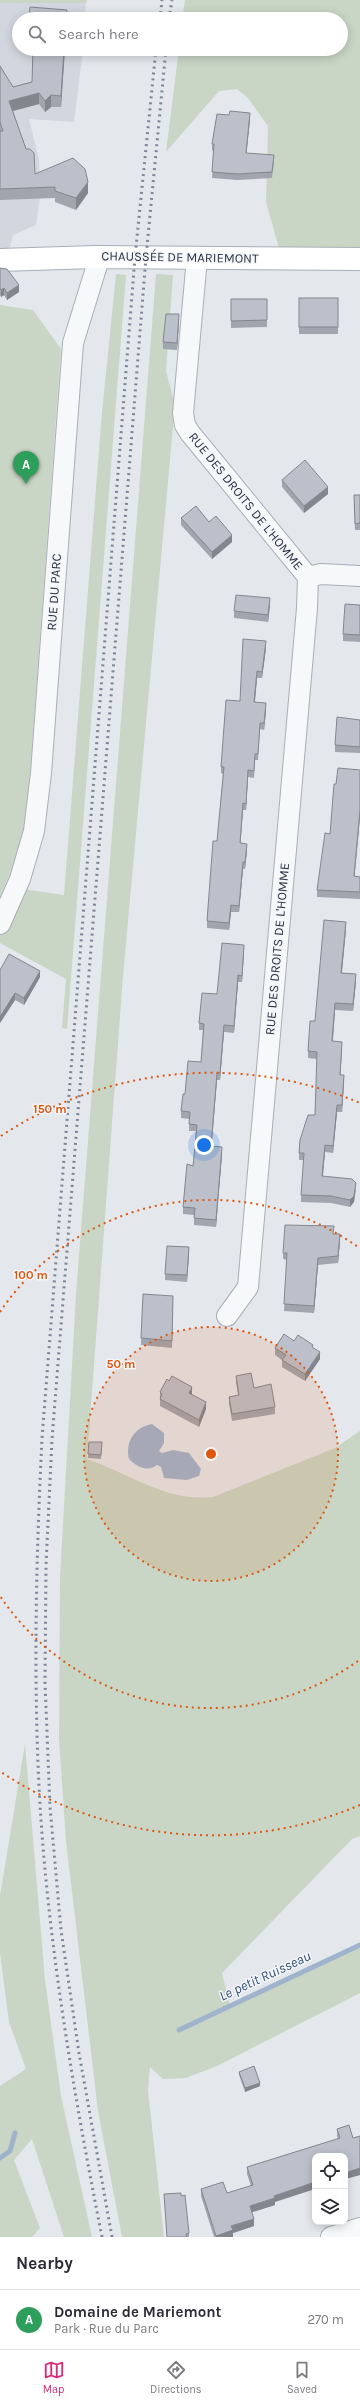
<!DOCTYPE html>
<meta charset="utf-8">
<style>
:root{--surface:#fff;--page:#f2f2f3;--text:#2b2b33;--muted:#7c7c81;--line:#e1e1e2;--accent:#db2777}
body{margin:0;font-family:Karla,sans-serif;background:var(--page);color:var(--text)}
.controls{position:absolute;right:12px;bottom:12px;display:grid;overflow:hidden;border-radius:8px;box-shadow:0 2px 10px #0003}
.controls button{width:36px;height:36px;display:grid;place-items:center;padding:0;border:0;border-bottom:1px solid var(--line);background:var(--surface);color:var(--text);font:20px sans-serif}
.you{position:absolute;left:204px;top:1145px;width:14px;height:14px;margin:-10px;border:3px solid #fff;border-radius:50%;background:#1a73e8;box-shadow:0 0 0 6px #1a73e833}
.badge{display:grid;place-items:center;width:26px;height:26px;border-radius:50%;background:var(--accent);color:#fff;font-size:13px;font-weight:700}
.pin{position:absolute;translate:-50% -33px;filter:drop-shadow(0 1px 2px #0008)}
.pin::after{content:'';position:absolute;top:21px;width:14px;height:12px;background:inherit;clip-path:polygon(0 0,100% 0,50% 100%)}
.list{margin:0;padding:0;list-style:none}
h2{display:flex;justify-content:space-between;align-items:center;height:52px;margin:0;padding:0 16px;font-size:17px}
h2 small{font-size:13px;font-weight:400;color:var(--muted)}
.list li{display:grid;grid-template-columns:26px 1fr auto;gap:12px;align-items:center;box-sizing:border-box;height:60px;padding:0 16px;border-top:1px solid var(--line)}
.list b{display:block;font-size:15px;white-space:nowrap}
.list p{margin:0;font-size:13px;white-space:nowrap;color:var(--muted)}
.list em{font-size:13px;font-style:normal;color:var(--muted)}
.icon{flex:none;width:22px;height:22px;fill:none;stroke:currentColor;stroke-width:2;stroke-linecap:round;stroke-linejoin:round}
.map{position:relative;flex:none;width:360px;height:2237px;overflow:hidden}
.search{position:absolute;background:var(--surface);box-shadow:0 2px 10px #0003;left:12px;right:12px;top:12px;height:44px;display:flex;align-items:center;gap:10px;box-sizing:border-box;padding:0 14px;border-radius:22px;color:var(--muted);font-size:15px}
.sheet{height:112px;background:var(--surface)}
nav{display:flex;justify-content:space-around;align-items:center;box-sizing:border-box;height:56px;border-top:1px solid var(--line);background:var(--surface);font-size:11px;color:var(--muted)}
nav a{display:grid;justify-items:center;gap:2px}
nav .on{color:var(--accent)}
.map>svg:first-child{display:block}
.built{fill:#d2d6de}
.green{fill:#c9d6c5}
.water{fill:#9fb4cc}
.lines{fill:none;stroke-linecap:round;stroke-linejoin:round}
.stream{stroke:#9fb4cc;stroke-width:5}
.street-casing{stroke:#a9aeb7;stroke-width:22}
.secondary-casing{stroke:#a9aeb7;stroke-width:24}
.street{stroke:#f7f8fa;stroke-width:20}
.secondary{stroke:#fff;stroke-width:22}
.rail{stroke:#7d8696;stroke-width:3;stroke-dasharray:2 4;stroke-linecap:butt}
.wall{fill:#a1a5ae}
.shaded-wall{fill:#83868d}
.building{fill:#bbc0ca;stroke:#83868d}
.ring{fill:none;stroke:#df570f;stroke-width:2;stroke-dasharray:2 4}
.labels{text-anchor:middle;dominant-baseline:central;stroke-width:3;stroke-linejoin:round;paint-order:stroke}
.street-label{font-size:13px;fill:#2b3445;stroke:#f4f6f9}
.water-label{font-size:14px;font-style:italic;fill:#34527a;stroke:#f4f6f9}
.centre{fill:#df570f;stroke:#f4f6f9;stroke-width:2}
.ring-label{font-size:12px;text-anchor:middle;font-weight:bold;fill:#df570f;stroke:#f4f6f9;stroke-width:3;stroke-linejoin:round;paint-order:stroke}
</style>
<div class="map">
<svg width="360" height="2237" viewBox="0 0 360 2237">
<rect width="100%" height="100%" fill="#e4e7ec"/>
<!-- built -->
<path class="built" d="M0 3H86L85 19H19V49H83L74 122 29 119 39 159 40 196 36 225 13 235 9 251 0 250Z"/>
<!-- green -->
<g class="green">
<path d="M0 0H87L86 3H0Z"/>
<path d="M185 0H360V259H282L266 202 268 126 248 98 237 89 219 91 166 152 179 49H341V19H182Z"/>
<path d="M116 274 126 275 67 1029 62 1028 66 979 0 943V924L16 888 64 895 102 412Z"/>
<path d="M156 274 173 275 166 371 175 405 123 976 87 1459C130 1474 166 1502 213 1497L335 1448 360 1431V1836L352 1839 222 1973 230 2006 360 1945V1993L217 2066 186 2078 163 2079 150 2067 148 2090 164 2237H122L98 2111 66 1841 59 1739 60 1578 76 1294Z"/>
<path d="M0 305 33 310 61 349 27 817 14 864 0 897Z"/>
<path d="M25 1744 45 1980 61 2096 92 2237H64L32 2139 14 2160 40 2228 32 2237H0V2086L26 2069 9 2022 0 1953V1896Z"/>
</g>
<!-- water -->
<path class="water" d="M152 1424 164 1433V1443L159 1451 162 1453 173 1450 189 1453 201 1469 199 1476 187 1480 164 1478 161 1467 157 1465C147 1473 136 1466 129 1459 125 1441 135 1427 152 1424Z"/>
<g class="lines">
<!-- stream -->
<g class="stream">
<path d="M179 2030 360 1945"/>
<path d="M0 2158 10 2151 15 2133"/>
</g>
<!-- street casing -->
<g class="street-casing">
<g id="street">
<path d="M197 258 183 413 185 425 190 433 308 577 307 608 248 1287 227 1316"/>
<path d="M308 577 321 574 360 576"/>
<path d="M0 924 20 879 34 831 41 773 73 343 97 265 95 257"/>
<path d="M331 2237 360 2228"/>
</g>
</g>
<!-- secondary casing -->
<g class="secondary-casing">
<path id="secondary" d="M0 260 95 257 360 259"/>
</g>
<!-- street -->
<use href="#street" class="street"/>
<!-- secondary -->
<use href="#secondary" class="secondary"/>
<!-- rail -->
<g class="rail">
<path d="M160 19 162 0"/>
<path d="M169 19 172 0"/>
<path d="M102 2237C74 2095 49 1950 40 1805 33 1683 36 1560 42 1438L135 257 156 49"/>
<path d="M112 2237 79 2053 61 1930 50 1807 45 1683 46 1565 52 1439 97 873 146 257 166 49"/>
</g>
</g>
<!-- wall -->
<g class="wall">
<path d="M33 49H65L61 107H51L45 112 39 104 13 111 35 174 88 193 76 210 55 202V198L0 200V66L13 87 32 82Z"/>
<path d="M250 119 246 153 274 162 272 178 237 180 212 178 214 151 212 150V144Z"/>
<path d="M0 268 19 292 7 300 4 295 1 297 0 295Z"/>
<rect x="299" y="298" width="39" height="36"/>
<path d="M231 299H267V327L231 328Z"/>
<path d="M179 321 177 350 163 349V342Z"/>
<path d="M282 480 328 494 304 513 282 487Z"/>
<path d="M354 495H360V530H355Z"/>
<path d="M181 518 209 522 232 542 212 559 181 525Z"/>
<path d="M270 605 268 622 234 618V611Z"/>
<path d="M360 605V642L343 641V634Z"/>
<path d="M266 648 262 678H257L255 702 266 710 264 730 260 729 258 760H255L254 778 248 777 246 810H243L240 843 247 850 245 869H243L239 912H231L229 930 207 928V921L217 841 223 774 221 773V767L240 701Z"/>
<path d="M360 720V753L335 752V745Z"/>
<path d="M360 770V817L354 876 360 877V899L317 897V890L330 834 336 784Z"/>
<path d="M346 929 342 973 356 981 353 1011 335 1010 333 1041 342 1049 340 1075 344 1082 342 1112H337L333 1153 325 1152 323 1176 356 1190 354 1202 350 1207 331 1203 301 1202V1195L304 1160H299V1153L315 1115 317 1059 308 1058V1051L315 1021Z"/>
<path d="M244 952 242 982H238L234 1033 224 1032 220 1080H217L211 1146 222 1154 216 1227 194 1225V1215L183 1214V1207L193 1166 196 1131H189V1119L181 1118V1111L185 1094 201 1062 203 1030H199V1023L217 994Z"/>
<path d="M0 970 40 977 24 1005 15 1000 0 1023Z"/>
<path d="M334 1234 340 1241 338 1263 318 1265 314 1313 284 1311 287 1260 283 1259V1253Z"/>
<path d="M189 1254 187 1282 165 1280V1274Z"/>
<path d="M173 1296 172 1348 141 1345V1338Z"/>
<path d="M294 1341 313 1348 320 1359 305 1381 282 1367V1360L275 1355V1348Z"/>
<path d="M236 1376 254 1388 275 1407V1414L232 1421 229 1404V1397L238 1395 236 1383Z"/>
<path d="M160 1392 192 1394V1395L206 1409 199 1427 160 1406Z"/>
<path d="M89 1442H102L101 1459 88 1458Z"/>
<path d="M239 2072 260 2086 245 2092 239 2075Z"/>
<path d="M337 2129 353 2138 360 2136V2175L345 2179V2156L275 2202V2205L251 2212 254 2226 233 2233V2237H214L201 2196V2189L227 2193 251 2186 247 2174V2167L338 2139 337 2136Z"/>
<path d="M164 2194 181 2196 189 2233V2237H167Z"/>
</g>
<!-- shaded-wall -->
<g class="shaded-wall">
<path d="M64 49H65L61 107V96Z"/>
<path d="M39 93V104L9 112V101Z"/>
<path d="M51 95V107L45 112V101Z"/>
<path d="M250 113V119L246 159V153Z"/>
<path d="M88 182V193L76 210V198Z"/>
<path d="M19 285V292L7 300V293Z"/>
<path d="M4 288V295L1 297V290Z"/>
<path d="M179 314V321L177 350V343Z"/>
<path d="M328 487V494L304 513V506Z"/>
<path d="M232 535V542L212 559V552Z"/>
<path d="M270 598V605L268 622V615Z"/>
<path d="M266 641V648L262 678V672Z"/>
<path d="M257 671V678L254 709V702Z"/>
<path d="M266 703V710L264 730V723Z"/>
<path d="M248 770V777L246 810V804Z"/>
<path d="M243 803V810L240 850V843Z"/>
<path d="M360 810V817L354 883V876Z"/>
<path d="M247 844V850L245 869V862Z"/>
<path d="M243 862V869L239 912V906Z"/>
<path d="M231 905V912L229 930V923Z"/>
<path d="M346 922V929L341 980V973Z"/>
<path d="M244 945V952L242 982V976Z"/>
<path d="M40 971V977L24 1005V998Z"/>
<path d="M356 974V981L353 1011V1004Z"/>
<path d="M238 975V982L234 1033V1026Z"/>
<path d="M15 993V1000L0 1023V1017Z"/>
<path d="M335 1003V1010L332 1048V1041Z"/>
<path d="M224 1025V1032L220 1080V1073Z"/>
<path d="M342 1042V1049L340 1082V1075Z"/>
<path d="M217 1073V1080L211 1153V1146Z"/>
<path d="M344 1075V1082L342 1112V1105Z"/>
<path d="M337 1105V1112L333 1153V1146Z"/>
<path d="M325 1145V1152L322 1183V1176Z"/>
<path d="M222 1147V1154L216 1227V1220Z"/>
<path d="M356 1183 354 1202 350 1207V1200Z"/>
<path d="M340 1234V1241L338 1263V1256Z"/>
<path d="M189 1247V1254L187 1282V1275Z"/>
<path d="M318 1258V1265L314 1313V1306Z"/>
<path d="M320 1352V1359L305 1381V1374Z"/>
<path d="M192 1387V1394L189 1400V1393Z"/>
<path d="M206 1402V1409L199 1427V1420Z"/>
<path d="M260 2083V2086L245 2092V2088Z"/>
<path d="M360 2168V2175L345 2179V2173Z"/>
<path d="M315 2182V2189L275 2202V2205L250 2213V2206L274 2196Z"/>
<path d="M254 2219V2226L233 2233V2237H216V2236L231 2226Z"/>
</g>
<!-- building -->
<g class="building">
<path d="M30 7 67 10 66 19H29Z"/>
<path d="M33 49H64L61 96 51 95 45 101 39 93 9 101 26 149H30L34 153 35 174 73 158 85 169 88 182 76 198 55 191V187L0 189V131H3L0 122V66L13 87 32 82Z"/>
<path d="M230 111 250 113 246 153 274 155 272 172 237 174 212 172 214 144H212L217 114 229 115Z"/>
<path d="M0 268 7 269 19 285 7 293 4 288 1 290 0 288Z"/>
<rect x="299" y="298" width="39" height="29"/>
<path d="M231 299H267V320L231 321Z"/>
<path d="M166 314H179L177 343 163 342Z"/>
<path d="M305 460 328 487 304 506 282 480Z"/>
<path d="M354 495H360V523L355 524Z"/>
<path d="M196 506 209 522 216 516 232 535 212 552 181 518Z"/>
<path d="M236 595 270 598 268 615 234 611Z"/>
<path d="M345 604 360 605V635L343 634Z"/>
<path d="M243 639 266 641 262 672 257 671 254 702 266 703 264 723H260L258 754H255L254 771 248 770 246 804 243 803 240 843 247 844 245 862H243L239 906 231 905 229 923 207 921 213 841H217L224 767H221L226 700 240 701Z"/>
<path d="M337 717 360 720V747L335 745Z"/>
<path d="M338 768 360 770V810L354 876 360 877V892L317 890 325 833 330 834 334 784H336Z"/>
<path d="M324 920 346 922 341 973 356 974 353 1004 335 1003 332 1041 342 1042 340 1075H344L342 1105H337L333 1146 325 1145 322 1176 352 1179 356 1183 354 1196 350 1200 331 1196 301 1195 304 1153H299L300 1140 308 1115H315L317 1052 308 1051 310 1021H315Z"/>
<path d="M222 943 244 945 242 976 238 975 234 1026 224 1025 220 1073H217L211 1146 222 1147 216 1220 194 1218 195 1208 183 1207 187 1164 193 1166 197 1125 189 1124 190 1112 181 1111 183 1094H185L188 1061 201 1062 204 1024 199 1023 202 993 217 994Z"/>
<path d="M9 954 40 971 24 998 15 993 0 1017V970Z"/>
<path d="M285 1225 334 1226 333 1234H340L338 1256 318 1258 314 1306 284 1304 287 1253H283Z"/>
<path d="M167 1246 189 1247 187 1275 165 1274Z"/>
<path d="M143 1294 173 1296 172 1341 141 1338Z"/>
<path d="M284 1334 294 1341 298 1335 313 1345 312 1347 320 1352 305 1374 282 1360 286 1355 275 1348Z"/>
<path d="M251 1373 254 1388 271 1384 275 1407 232 1414 229 1397 239 1395 236 1376Z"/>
<path d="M172 1376 192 1387 189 1393 206 1402 199 1420 160 1399 162 1394 160 1392 167 1379 169 1381Z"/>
<path d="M89 1442H102L101 1455 88 1454Z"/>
<path d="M254 2066 260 2083 245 2088 239 2072Z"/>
<path d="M349 2125 353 2138 360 2136V2168L345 2173V2156H315V2182L274 2196 275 2198 250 2206 254 2219 231 2226 233 2230 216 2236 201 2189 223 2182 227 2193 253 2185 247 2167 340 2138 337 2129Z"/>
<path d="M181 2193V2196L185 2195 189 2233 186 2234 187 2237H167L164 2194Z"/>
</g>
<!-- distance rings -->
<circle cx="211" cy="1454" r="127" fill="#df570f" fill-opacity=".12"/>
<g class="ring">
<circle cx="211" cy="1454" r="127"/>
<path d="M358 1661A254 254 0 0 1 0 1596M0 1312A254 254 0 0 1 358 1247"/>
<path d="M360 1805A381 381 0 0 1 1 1772M1 1136A381 381 0 0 1 360 1103"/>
</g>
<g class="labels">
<!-- street labels -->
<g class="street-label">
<text transform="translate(180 257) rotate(1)">CHAUSSÉE DE MARIEMONT</text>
<text transform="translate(246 501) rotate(51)">RUE DES DROITS DE L'HOMME</text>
<text transform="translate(54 592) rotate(-86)">RUE DU PARC</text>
<text transform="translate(277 949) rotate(-85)">RUE DES DROITS DE L'HOMME</text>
</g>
<!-- water labels -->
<g class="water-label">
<text transform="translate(265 1976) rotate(-25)">Le petit Ruisseau</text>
</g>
</g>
<circle cx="211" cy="1454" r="6" class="centre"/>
<g class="ring-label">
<text x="50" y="1113">150 m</text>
<text x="31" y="1279">100 m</text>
<text x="121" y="1368">50 m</text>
</g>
</svg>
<div class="controls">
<button><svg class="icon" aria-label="locate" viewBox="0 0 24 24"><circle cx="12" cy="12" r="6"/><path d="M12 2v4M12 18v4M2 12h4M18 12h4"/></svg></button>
<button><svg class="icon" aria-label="layers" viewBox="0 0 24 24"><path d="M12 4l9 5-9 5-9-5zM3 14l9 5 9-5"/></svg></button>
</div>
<div class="you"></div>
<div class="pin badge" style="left:26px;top:484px;background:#2e9e5b">A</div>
<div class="search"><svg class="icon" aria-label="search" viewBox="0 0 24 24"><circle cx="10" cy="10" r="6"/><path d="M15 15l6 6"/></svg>Search here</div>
</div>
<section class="sheet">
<h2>Nearby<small></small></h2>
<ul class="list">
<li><span class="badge" style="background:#2e9e5b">A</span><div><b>Domaine de Mariemont</b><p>Park · Rue du Parc</p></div><em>270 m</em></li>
</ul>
</section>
<nav>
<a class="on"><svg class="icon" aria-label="map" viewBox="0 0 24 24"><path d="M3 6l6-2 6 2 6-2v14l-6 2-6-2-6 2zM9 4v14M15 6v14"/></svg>Map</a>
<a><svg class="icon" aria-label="directions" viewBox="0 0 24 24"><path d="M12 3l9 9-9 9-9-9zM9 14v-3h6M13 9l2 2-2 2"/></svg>Directions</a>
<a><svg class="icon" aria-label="saved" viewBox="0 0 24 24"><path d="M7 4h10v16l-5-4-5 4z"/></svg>Saved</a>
</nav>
